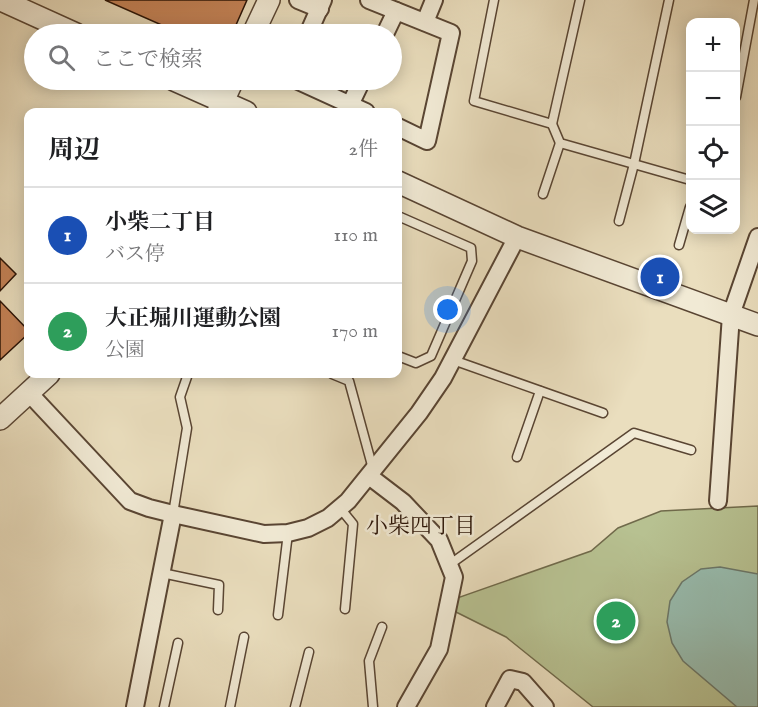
<!DOCTYPE html>
<html lang="ja">
<meta charset="utf-8">
<style>
:root{--surface:#fff;--page:#f6f6f6;--text:#202124;--muted:#757577;--line:#e0e0e0;--accent:#2563eb}
body{margin:0;font-family:"IM FELL English","Noto Serif JP",serif;background:var(--page);color:var(--text)}
.controls{position:absolute;right:18px;top:18px;display:grid;overflow:hidden;border-radius:12px;box-shadow:0 3px 15px #0003}
.controls button{width:54px;height:54px;display:grid;place-items:center;padding:0;border:0;border-bottom:2px solid var(--line);background:var(--surface);color:var(--text);font:30px sans-serif}
.you{position:absolute;left:448px;top:310px;width:21px;height:21px;margin:-15px;border:4px solid #fff;border-radius:50%;background:#1a73e8;box-shadow:0 0 0 9px #1a73e833}
.badge{display:grid;place-items:center;width:39px;height:39px;border-radius:50%;background:var(--accent);color:#fff;font-size:20px;font-weight:700}
.pin{position:absolute;translate:-50% -50%;border:3px solid #fff;box-shadow:0 2px 6px #0006}
.list{margin:0;padding:0;list-style:none}
h2{display:flex;justify-content:space-between;align-items:center;height:78px;margin:0;padding:0 24px;font-size:26px}
h2 small{font-size:20px;font-weight:400;color:var(--muted)}
.list li{display:grid;grid-template-columns:39px 1fr auto;gap:18px;align-items:center;box-sizing:border-box;height:96px;padding:0 24px;border-top:2px solid var(--line)}
.list b{display:block;font-size:22px;white-space:nowrap}
.list p{margin:0;font-size:20px;white-space:nowrap;color:var(--muted)}
.list em{font-size:20px;font-style:normal;color:var(--muted)}
.icon{flex:none;width:33px;height:33px;fill:none;stroke:currentColor;stroke-width:2;stroke-linecap:round;stroke-linejoin:round}
.map{position:relative;flex:none;width:758px;height:707px;overflow:hidden}
.search{position:absolute;background:var(--surface);box-shadow:0 3px 15px #0003;left:24px;top:24px;width:378px;height:66px;display:flex;align-items:center;gap:15px;box-sizing:border-box;padding:0 21px;border-radius:33px;color:var(--muted);font-size:22px}
.panel{position:absolute;background:var(--surface);box-shadow:0 3px 15px #0003;left:24px;top:108px;width:378px;height:270px;border-radius:12px}
.map>svg:first-child{display:block}
.green{fill:#b7c191;stroke:#706a4b;stroke-width:1.5}
.water{fill:#98bcae;stroke:#6c786a;stroke-width:1.5}
.building{fill:#c48256;stroke:#291205;stroke-width:1.5}
.lines{fill:none;stroke-linecap:round;stroke-linejoin:round}
.service-casing{stroke:#594533;stroke-width:11}
.minor-casing{stroke:#594533;stroke-width:20}
.tertiary-casing{stroke:#594533;stroke-width:24}
.service{stroke:#f1ead5;stroke-width:8}
.minor{stroke:#f1ead5;stroke-width:16}
.tertiary{stroke:#f1ead5;stroke-width:21}
.labels{text-anchor:middle;dominant-baseline:central;stroke-width:5;stroke-linejoin:round;paint-order:stroke}
.neighbourhood-label{font-size:22px;fill:#291205;stroke:#f1ead5}
</style>
<div class="map">
<svg width="758" height="707" viewBox="0 0 758 707">
<rect width="100%" height="100%" fill="#eadebe"/>
<filter id="stains"><feTurbulence type="fractalNoise" baseFrequency=".00333" numOctaves="4"/><feColorMatrix values="0 0 0 0 .2 0 0 0 0 .09 0 0 0 0 .02 0 0 0 .5 -.17"/></filter>
<radialGradient id="worn" r=".72"><stop offset=".6" stop-color="#630" stop-opacity="0"/><stop offset="1" stop-color="#630" stop-opacity=".3"/></radialGradient>
<!-- green -->
<path class="green" d="M758 506V707H593L506 637 440 604 591 551 618 528 661 511Z"/>
<!-- water -->
<path class="water" d="M720 567 758 574V707H737L683 661 672 643 667 622 670 601 682 582 701 569Z"/>
<!-- building -->
<g class="building">
<path d="M105 0H247L232 34H182Z"/>
<path d="M0 258 16 274 0 291Z"/>
<path d="M0 301 28 330V334L0 360Z"/>
</g>
<g class="lines">
<!-- service casing -->
<g class="service-casing">
<g id="service">
<path d="M494 0 474 101 552 124 560 143 690 180"/>
<path d="M736 97 754 0"/>
<path d="M552 124 580 0"/>
<path d="M543 194 560 143"/>
<path d="M398 216 471 248 472 261 431 356 416 363 398 356"/>
<path d="M619 221 634 164 669 0"/>
<path d="M679 245 690 207"/>
<path d="M453 360 603 413"/>
<path d="M332 374 349 381 373 469"/>
<path d="M517 457 540 391"/>
<path d="M340 508 353 524 345 609"/>
<path d="M173 514 187 428 180 397 188 374"/>
<path d="M449 565 634 433 691 450"/>
<path d="M162 573 219 585 218 610"/>
<path d="M278 615 288 533"/>
<path d="M164 707 178 643"/>
<path d="M230 707 244 637"/>
<path d="M295 707 309 652"/>
<path d="M373 707 369 661 382 627"/>
</g>
</g>
<!-- minor casing -->
<g class="minor-casing">
<g id="minor">
<path d="M298 0 320 9"/>
<path d="M369 0 451 33 427 141 398 127"/>
<path d="M425 22 434 0"/>
<path d="M308 34 323 0"/>
<path d="M385 34 396 11"/>
<path d="M296 80 366 112"/>
<path d="M350 105 362 80"/>
<path d="M29 393 130 501 149 508 173 514 264 534 288 533 308 528 328 518 348 501 419 413 443 378 517 237"/>
<path d="M369 476 403 502 439 540 454 577 439 649 406 707"/>
<path d="M718 501 731 315 758 237"/>
<path d="M135 707 173 514"/>
<path d="M495 707 510 679 523 682 545 707"/>
</g>
</g>
<!-- tertiary casing -->
<g class="tertiary-casing">
<g id="tertiary">
<path d="M1 0 76 34"/>
<path d="M253 34 269 0"/>
<path d="M174 80 246 112"/>
<path d="M218 112 233 80"/>
<path d="M398 182 517 237 758 325"/>
<path d="M0 419 49 374"/>
</g>
</g>
<!-- service -->
<use href="#service" class="service"/>
<!-- minor -->
<use href="#minor" class="minor"/>
<!-- tertiary -->
<use href="#tertiary" class="tertiary"/>
</g>
<g class="labels">
<!-- neighbourhood labels -->
<g class="neighbourhood-label">
<text x="421" y="527">小柴四丁目</text>
</g>
</g>
<rect width="100%" height="100%" filter="url(#stains)"/>
<rect width="100%" height="100%" fill="url(#worn)"/>
</svg>
<div class="controls">
<button>+</button>
<button>−</button>
<button><svg class="icon" aria-label="locate" viewBox="0 0 24 24"><circle cx="12" cy="12" r="6"/><path d="M12 2v4M12 18v4M2 12h4M18 12h4"/></svg></button>
<button><svg class="icon" aria-label="layers" viewBox="0 0 24 24"><path d="M12 4l9 5-9 5-9-5zM3 14l9 5 9-5"/></svg></button>
</div>
<div class="you"></div>
<div class="pin badge" style="left:660px;top:277px;background:#1a4fb4">1</div>
<div class="pin badge" style="left:616px;top:621px;background:#2e9e5b">2</div>
<div class="search"><svg class="icon" aria-label="search" viewBox="0 0 24 24"><circle cx="10" cy="10" r="6"/><path d="M15 15l6 6"/></svg>ここで検索</div>
<section class="panel">
<h2>周辺<small>2件</small></h2>
<ul class="list">
<li><span class="badge" style="background:#1a4fb4">1</span><div><b>小柴二丁目</b><p>バス停</p></div><em>110 m</em></li>
<li><span class="badge" style="background:#2e9e5b">2</span><div><b>大正堀川運動公園</b><p>公園</p></div><em>170 m</em></li>
</ul>
</section>
</div>
